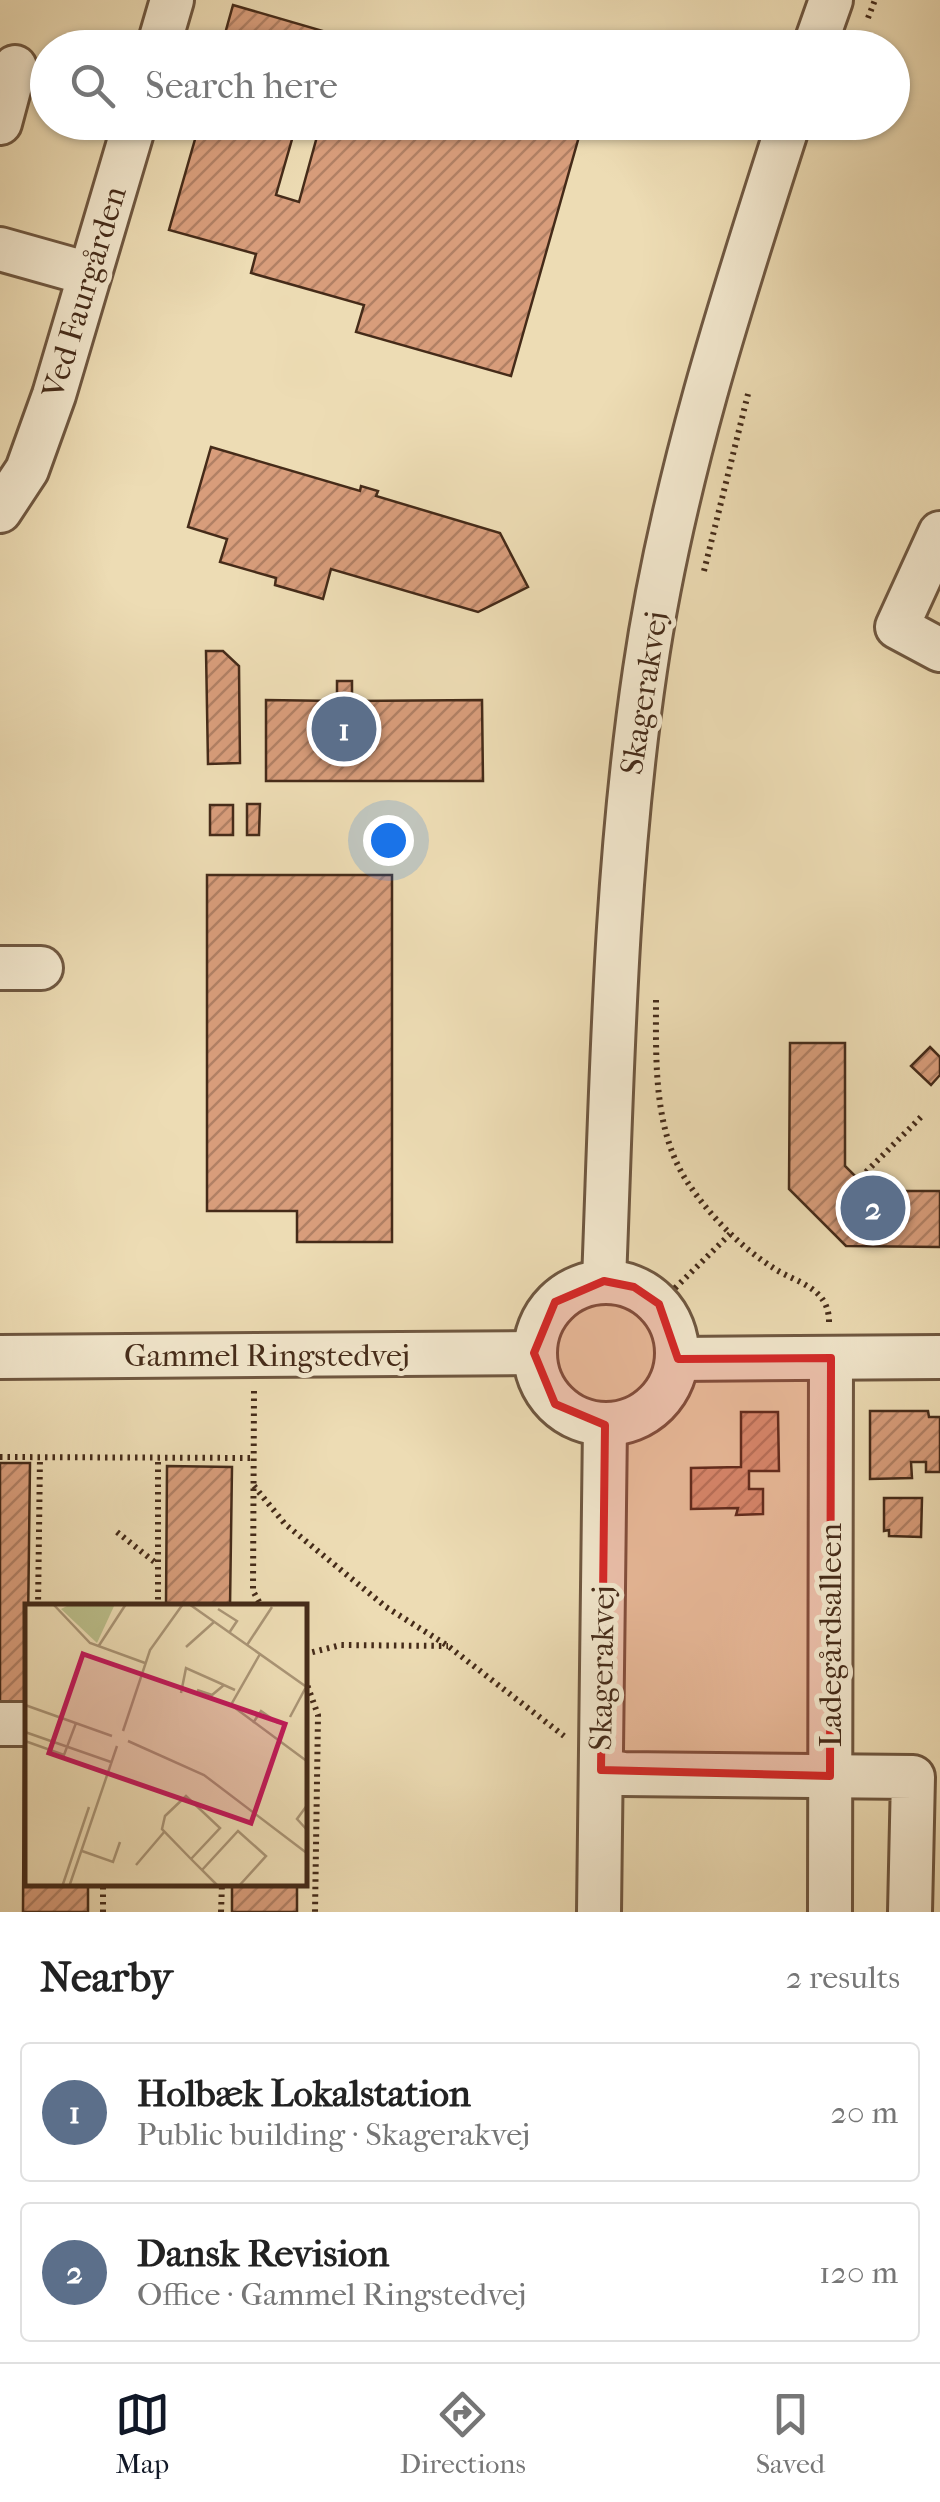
<!DOCTYPE html>
<meta charset="utf-8">
<style>
:root{--surface:#fff;--page:#f2f2f2;--text:#222;--muted:#767676;--line:#e0e0e0;--accent:#111827}
body{margin:0;font-family:"IM FELL French Canon",serif;background:var(--page);color:var(--text)}
.you{position:absolute;left:388px;top:840px;width:35px;height:35px;margin:-25px;border:8px solid #fff;border-radius:50%;background:#1a73e8;box-shadow:0 0 0 15px #1a73e833}
.badge{display:grid;place-items:center;width:65px;height:65px;border-radius:50%;background:var(--accent);color:#fff;font-size:32px;font-weight:700}
.pin{position:absolute;translate:-50% -50%;border:5px solid #fff;box-shadow:0 2px 10px #0006}
.list{margin:0;padding:0;list-style:none}
h2{display:flex;justify-content:space-between;align-items:center;height:130px;margin:0;padding:0 40px;font-size:42px}
h2 small{font-size:32px;font-weight:400;color:var(--muted)}
.list li{display:grid;grid-template-columns:65px 1fr auto;gap:30px;align-items:center;box-sizing:border-box;height:140px;margin:0 20px 20px;padding:0 20px;border:2px solid var(--line);border-radius:10px}
.list b{display:block;font-size:38px;white-space:nowrap}
.list p{margin:0;font-size:32px;white-space:nowrap;color:var(--muted)}
.list em{font-size:32px;font-style:normal;color:var(--muted)}
.icon{flex:none;width:55px;height:55px;fill:none;stroke:currentColor;stroke-width:2;stroke-linecap:round;stroke-linejoin:round}
.map{position:relative;flex:none;width:940px;height:1912px;overflow:hidden}
.search{position:absolute;background:var(--surface);box-shadow:0 2px 8px #0004;left:30px;right:30px;top:30px;height:110px;display:flex;align-items:center;gap:25px;box-sizing:border-box;padding:0 35px;border-radius:55px;color:var(--muted);font-size:38px}
.sheet{height:450px;background:var(--surface)}
nav{display:flex;justify-content:space-around;align-items:center;box-sizing:border-box;height:140px;border-top:2px solid var(--line);background:var(--surface);font-size:28px;color:var(--muted)}
nav a{display:grid;justify-items:center;gap:5px}
nav .on{color:var(--accent)}
.map>svg:first-child{display:block}
.building{fill:url(#building-hatch);stroke:#452b19;stroke-width:2.5}
.lines{fill:none;stroke-linecap:round;stroke-linejoin:round}
.minor-casing{stroke:#6f5740;stroke-width:48}
.path{stroke:#452b19;stroke-width:6;stroke-dasharray:2.5 5;stroke-linecap:butt}
.minor{stroke:#f3e8ce;stroke-width:42}
.marked{fill:#d62828;fill-opacity:0.2;stroke:#d62828;stroke-width:8;stroke-linejoin:round}
.labels{text-anchor:middle;dominant-baseline:central;stroke-width:10;stroke-linejoin:round;paint-order:stroke}
.street-label{font-size:32px;fill:#452b19;stroke:#f3e8ce}
.inset-road{fill:none;stroke:#aa9576;stroke-width:2.5}
.view{fill:#c2185b;fill-opacity:0.15;stroke:#c2185b;stroke-width:5}
.inset-edge{fill:none;stroke:#452b19;stroke-width:5}
</style>
<div class="map">
<svg width="940" height="1912" viewBox="0 0 940 1912">
<defs>
<pattern id="building-hatch" width="6" height="6" patternUnits="userSpaceOnUse" patternTransform="scale(2.5)"><rect width="6" height="6" fill="#d89d7b"/><path d="M-1 1l2-2M0 6l6-6M5 7l2-2" fill="none" stroke="#b18064"/></pattern>
</defs>
<rect width="100%" height="100%" fill="#eddcb4"/>
<filter id="stains"><feTurbulence type="fractalNoise" baseFrequency=".002" numOctaves="4"/><feColorMatrix values="0 0 0 0 .2 0 0 0 0 .09 0 0 0 0 .02 0 0 0 .5 -.17"/></filter>
<radialGradient id="worn" r=".72"><stop offset=".6" stop-color="#630" stop-opacity="0"/><stop offset="1" stop-color="#630" stop-opacity=".3"/></radialGradient>
<!-- building -->
<g class="building">
<path d="M233 5 323 31 318 48H221Z"/>
<path d="M200 122H297L276 195 299 202 321 122H544L580 133 511 376 356 332 364 305 251 273 256 254 169 230Z"/>
<path d="M211 447 360 491 361 486 378 491 376 496 500 533 528 587 478 612 331 569 323 599 275 585 276 578 220 562 227 539 188 527Z"/>
<path d="M206 651H223L239 666 240 763 208 764Z"/>
<path d="M337 681H352V701L482 700 483 781H266V700L337 701Z"/>
<path d="M247 804H260L259 835H247Z"/>
<rect x="210" y="805" width="23" height="30"/>
<path d="M207 875H392V1242H297V1211H207Z"/>
<path d="M790 1043H845V1166L870 1191H940V1247L846 1246 789 1189Z"/>
<path d="M930 1047 940 1057V1075L931 1085 911 1066Z"/>
<path d="M870 1411H928L929 1417H940V1472H926V1462H911L912 1478 870 1479Z"/>
<path d="M741 1412H778L779 1471H749V1489H763V1514L736 1515 738 1508 691 1509V1468L741 1467Z"/>
<path d="M0 1463H30L27 1709H0Z"/>
<path d="M167 1466 232 1467 230 1607H166Z"/>
<path d="M884 1498H922L921 1537 889 1536V1530L884 1531Z"/>
<path d="M24 1741 28 1884H88V1912H23Z"/>
<rect x="232" y="1884" width="65" height="28"/>
</g>
<g class="lines">
<!-- minor casing -->
<g class="minor-casing">
<g id="minor">
<path d="M158 48 172 0"/>
<path d="M814 48 831 0"/>
<path d="M0 123 15 67"/>
<path d="M0 249 89 274"/>
<path d="M0 511 27 470 54 395 135 122"/>
<path d="M940 533 897 627 940 650"/>
<path d="M0 968H41"/>
<path d="M604 1281C612 1077 615 873 645 670 672 484 731 301 789 122"/>
<circle cx="606" cy="1353" r="71"/>
<path d="M0 1357 534 1353"/>
<path d="M678 1359 940 1357"/>
<path d="M0 1724H28"/>
<path d="M601 1770 623 1774 913 1777 910 1912"/>
<path d="M599 1912 605 1425"/>
<path d="M830 1912 831 1358"/>
</g>
</g>
<!-- path -->
<g class="path">
<path d="M868 18 875 0"/>
<path d="M704 571 748 394"/>
<path d="M656 1000C656 1062 653 1133 690 1186 711 1217 741 1247 772 1267 786 1277 806 1282 818 1294 826 1302 829 1311 829 1322"/>
<path d="M866 1172 923 1115"/>
<path d="M659 1304 730 1234"/>
<path d="M254 1391 253 1591 262 1607"/>
<path d="M0 1457 254 1458"/>
<path d="M254 1486 285 1524 386 1607 448 1646 564 1736"/>
<path d="M117 1532 157 1564"/>
<path d="M38 1607 40 1457"/>
<path d="M158 1607V1458"/>
<path d="M305 1654 341 1645 448 1646"/>
<path d="M305 1679 318 1715 315 1912"/>
<path d="M103 1912V1884"/>
<path d="M221 1912 222 1884"/>
</g>
<!-- minor -->
<use href="#minor" class="minor"/>
</g>
<!-- marked area -->
<path class="marked" d="M604 1281 634 1287 659 1304 678 1359 831 1358 830 1776 601 1770 605 1425 555 1404 534 1353 555 1302Z"/>
<g class="labels">
<!-- street labels -->
<g class="street-label">
<text transform="translate(84 292) rotate(-73)">Ved Faurgården</text>
<text transform="translate(644 693) rotate(-81)">Skagerakvej</text>
<text x="267" y="1355">Gammel Ringstedvej</text>
<text transform="translate(830 1635) rotate(-90)">Ladegårdsalleen</text>
<text transform="translate(602 1668) rotate(-89)">Skagerakvej</text>
</g>
</g>
<!-- overview -->
<g transform="translate(25 1604)">
<rect width="282" height="282" fill="#eddcb4"/>
<path d="M46 0H90L72 39 36 5Z" fill="#bbbf8b"/>
<path class="inset-road" d="M28 0 65 39 120 59M164 0 283 84M193 5 212 17 204 29M222 41 247 3M73 43 101 0M161 43 189 18M235 50 206 101 283 158M172 86 187 91 199 81 210 86M156 89 161 64 199 81M0 101 87 132M265 113 281 83M228 119 236 107 253 119M98 127 125 46 158 0M0 128 86 158M0 137 39 151 51 119M103 137 179 171 283 250M283 200 272 215 283 227M57 247 88 258 95 238M166 255 195 224 161 192 140 212 137 225 166 255 194 283M111 261 140 227M177 266 213 227 241 252 213 283M37 283 64 203M44 283 92 142"/>
<path class="view" d="M58 50 260 120 226 219 24 149Z"/>
<rect width="282" height="282" class="inset-edge"/>
</g>
<rect width="100%" height="100%" filter="url(#stains)"/>
<rect width="100%" height="100%" fill="url(#worn)"/>
</svg>
<div class="you"></div>
<div class="pin badge" style="left:344px;top:729px;background:#5c6f8a">1</div>
<div class="pin badge" style="left:873px;top:1208px;background:#5c6f8a">2</div>
<div class="search"><svg class="icon" aria-label="search" viewBox="0 0 24 24"><circle cx="10" cy="10" r="6"/><path d="M15 15l6 6"/></svg>Search here</div>
</div>
<section class="sheet">
<h2>Nearby<small>2 results</small></h2>
<ul class="list">
<li><span class="badge" style="background:#5c6f8a">1</span><div><b>Holbæk Lokalstation</b><p>Public building · Skagerakvej</p></div><em>20 m</em></li>
<li><span class="badge" style="background:#5c6f8a">2</span><div><b>Dansk Revision</b><p>Office · Gammel Ringstedvej</p></div><em>120 m</em></li>
</ul>
</section>
<nav>
<a class="on"><svg class="icon" aria-label="map" viewBox="0 0 24 24"><path d="M3 6l6-2 6 2 6-2v14l-6 2-6-2-6 2zM9 4v14M15 6v14"/></svg>Map</a>
<a><svg class="icon" aria-label="directions" viewBox="0 0 24 24"><path d="M12 3l9 9-9 9-9-9zM9 14v-3h6M13 9l2 2-2 2"/></svg>Directions</a>
<a><svg class="icon" aria-label="saved" viewBox="0 0 24 24"><path d="M7 4h10v16l-5-4-5 4z"/></svg>Saved</a>
</nav>
